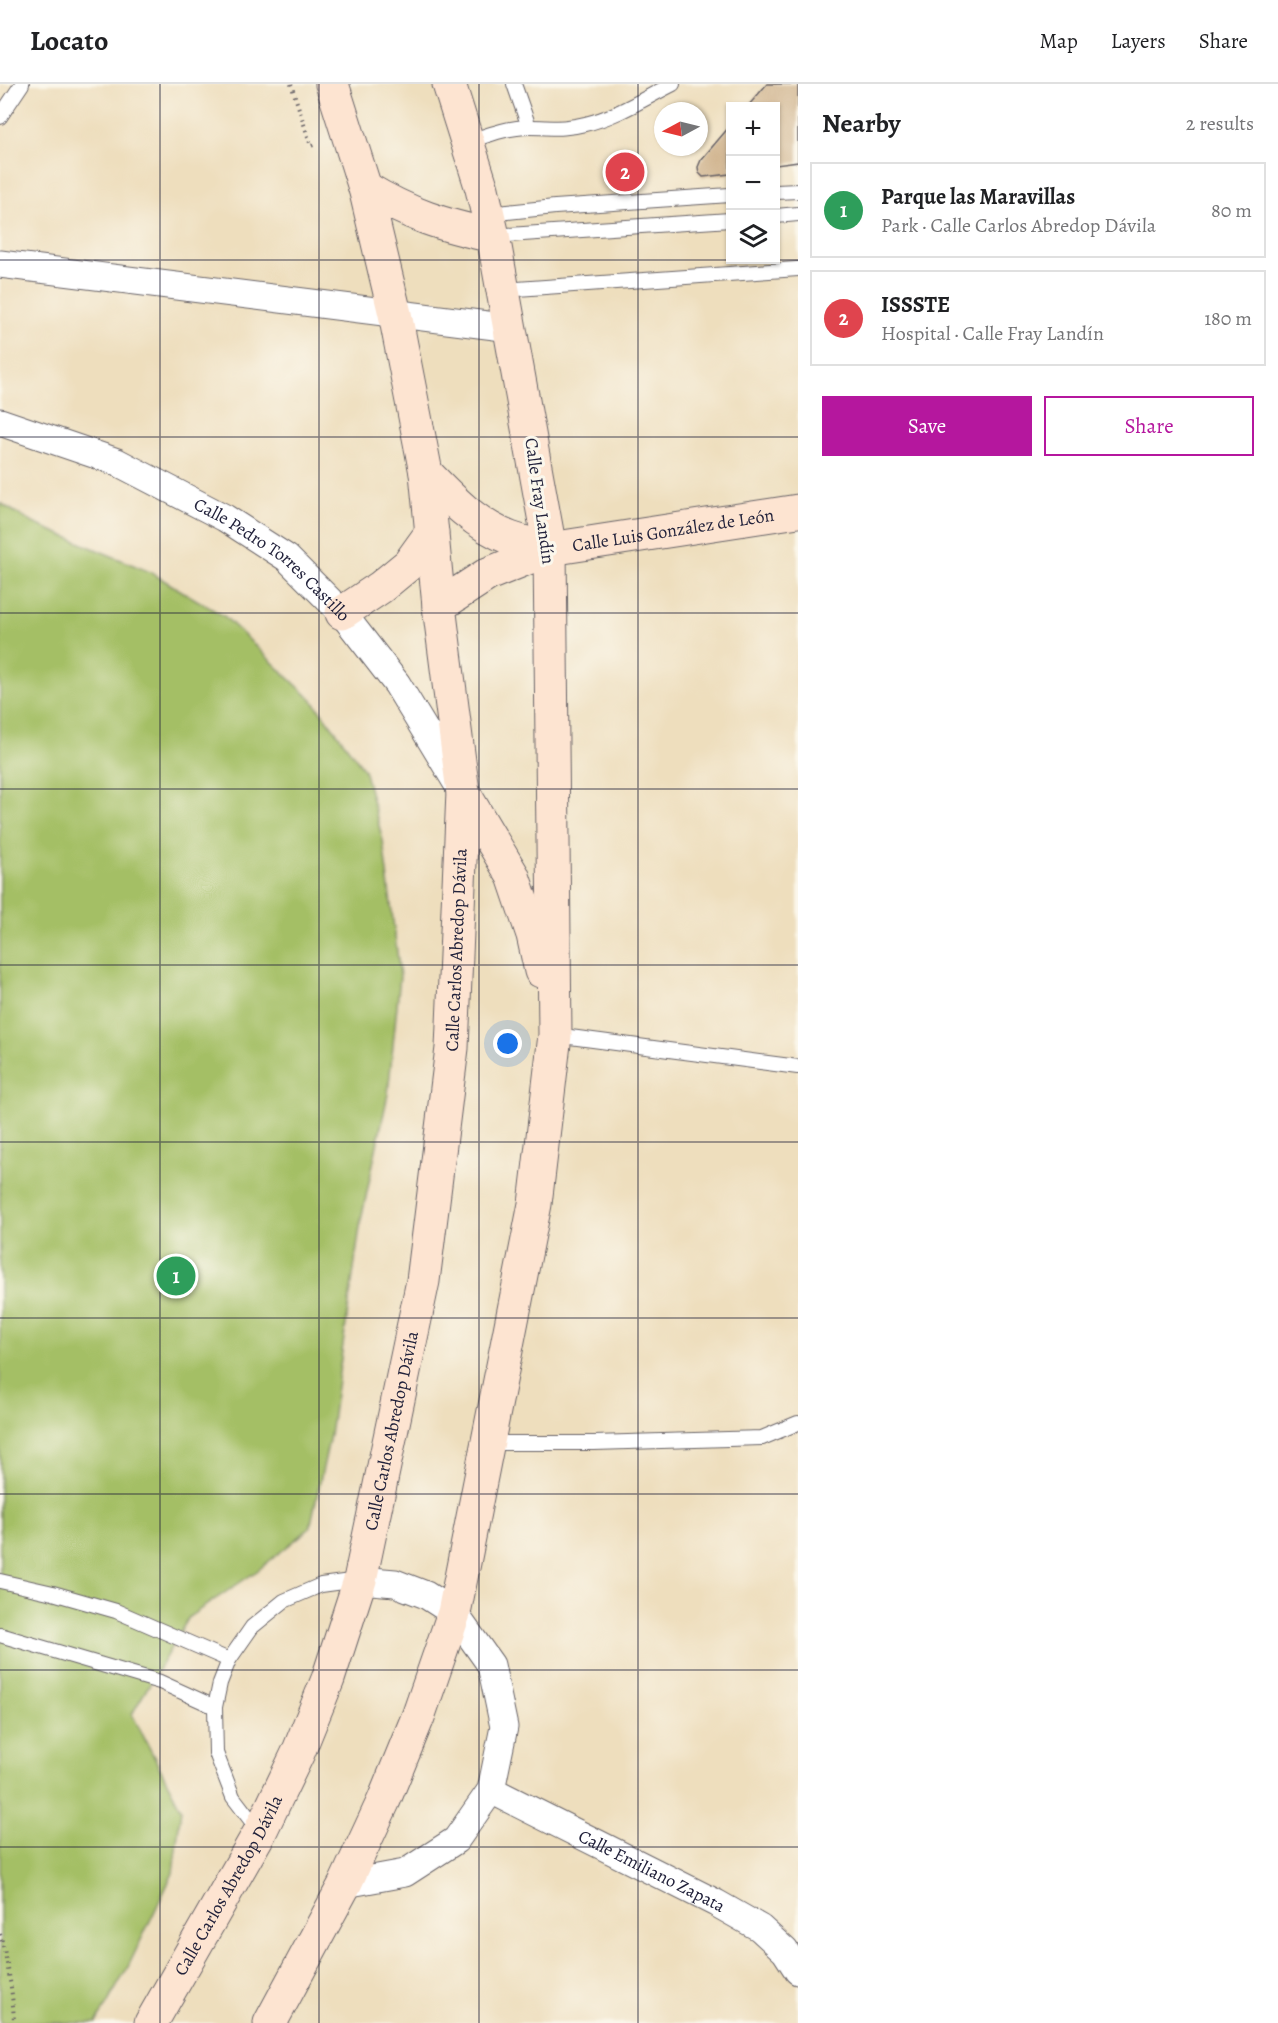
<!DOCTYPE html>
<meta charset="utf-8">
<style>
:root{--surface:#fff;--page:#f2f2f2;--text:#202124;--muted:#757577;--line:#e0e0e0;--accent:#b5179e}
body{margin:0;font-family:Alegreya,serif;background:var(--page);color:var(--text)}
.controls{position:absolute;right:18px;top:18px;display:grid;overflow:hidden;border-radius:0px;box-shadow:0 2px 4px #0004}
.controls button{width:54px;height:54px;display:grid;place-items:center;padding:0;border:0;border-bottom:2px solid var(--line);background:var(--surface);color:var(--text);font:30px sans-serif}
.compass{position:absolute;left:654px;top:18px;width:54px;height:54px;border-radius:50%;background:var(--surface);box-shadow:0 2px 4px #0004;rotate:263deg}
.you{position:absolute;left:508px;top:960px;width:21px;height:21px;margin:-15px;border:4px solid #fff;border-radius:50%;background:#1a73e8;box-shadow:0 0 0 9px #1a73e833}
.badge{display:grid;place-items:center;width:39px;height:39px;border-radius:50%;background:var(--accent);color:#fff;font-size:20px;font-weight:700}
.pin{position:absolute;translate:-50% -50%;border:3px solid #fff;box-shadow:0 2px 6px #0006}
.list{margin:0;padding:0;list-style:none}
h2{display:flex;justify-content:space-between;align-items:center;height:78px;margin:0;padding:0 24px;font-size:26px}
h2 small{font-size:20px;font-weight:400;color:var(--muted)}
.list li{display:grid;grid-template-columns:39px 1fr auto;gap:18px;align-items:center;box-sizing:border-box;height:96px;margin:0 12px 12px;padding:0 12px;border:2px solid var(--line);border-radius:0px}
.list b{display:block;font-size:22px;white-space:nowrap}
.list p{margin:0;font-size:20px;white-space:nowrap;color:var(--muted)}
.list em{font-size:20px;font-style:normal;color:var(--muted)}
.actions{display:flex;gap:12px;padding:18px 24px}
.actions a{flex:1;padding:14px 0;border:2px solid var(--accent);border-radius:0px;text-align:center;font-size:21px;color:var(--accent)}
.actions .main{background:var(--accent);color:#fff}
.icon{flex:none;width:33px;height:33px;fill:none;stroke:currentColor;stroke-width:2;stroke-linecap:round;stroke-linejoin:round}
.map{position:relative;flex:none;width:798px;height:1939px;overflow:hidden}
header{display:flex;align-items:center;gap:36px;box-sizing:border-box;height:84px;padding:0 30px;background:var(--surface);border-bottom:2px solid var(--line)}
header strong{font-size:28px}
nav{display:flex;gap:33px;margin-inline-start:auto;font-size:21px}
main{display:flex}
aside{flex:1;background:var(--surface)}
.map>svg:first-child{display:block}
.green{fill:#a4bf65;stroke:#637050;stroke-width:1.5}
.building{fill:#caaa81}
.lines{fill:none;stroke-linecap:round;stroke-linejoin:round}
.lane-casing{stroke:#696468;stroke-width:16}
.street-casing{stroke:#696468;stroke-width:29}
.secondary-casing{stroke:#696468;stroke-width:35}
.path{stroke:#696468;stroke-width:4;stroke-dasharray:1.5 4.5;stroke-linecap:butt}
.lane{stroke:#fff;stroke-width:14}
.street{stroke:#fff;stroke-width:27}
.secondary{stroke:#fde4d1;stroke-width:33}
.grid{fill:none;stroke:#22223b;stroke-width:1.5;stroke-opacity:0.55}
.labels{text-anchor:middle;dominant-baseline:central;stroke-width:6;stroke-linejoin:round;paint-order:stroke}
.street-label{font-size:18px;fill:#22223b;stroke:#fbf7ec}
</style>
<header>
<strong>Locato</strong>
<nav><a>Map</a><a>Layers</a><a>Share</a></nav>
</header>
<main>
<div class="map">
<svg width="798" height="1939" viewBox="0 0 798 1939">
<rect width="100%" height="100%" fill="#fbf7ec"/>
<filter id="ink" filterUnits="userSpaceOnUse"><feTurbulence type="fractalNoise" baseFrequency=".0167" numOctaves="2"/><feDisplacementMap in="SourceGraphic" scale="12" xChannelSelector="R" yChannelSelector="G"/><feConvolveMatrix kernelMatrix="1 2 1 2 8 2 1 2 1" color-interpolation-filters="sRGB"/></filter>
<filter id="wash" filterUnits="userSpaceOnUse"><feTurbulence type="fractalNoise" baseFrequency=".008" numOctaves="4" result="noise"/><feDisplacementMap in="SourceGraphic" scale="24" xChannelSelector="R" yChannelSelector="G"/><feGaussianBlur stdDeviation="1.35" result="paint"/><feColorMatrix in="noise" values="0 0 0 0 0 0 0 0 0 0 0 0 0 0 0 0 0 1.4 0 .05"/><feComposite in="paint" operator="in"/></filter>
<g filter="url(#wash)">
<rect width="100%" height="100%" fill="#eedebd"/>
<!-- green -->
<path class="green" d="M0 419 33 439 150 488 224 532 313 617 364 685 383 757 400 892 388 1010 361 1136 330 1351 310 1444 257 1487 189 1533 132 1630 181 1725 173 1789 127 1885 96 1939H0Z"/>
<g id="blocks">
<!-- building -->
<g class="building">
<path d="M767 0H798V78L776 81V22H748Z"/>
<path d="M730 42V90L703 93 699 89 698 83 701 76Z"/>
</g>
</g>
</g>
<g filter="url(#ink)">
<use href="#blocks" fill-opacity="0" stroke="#696468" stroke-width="1.5"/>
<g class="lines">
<!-- lane casing -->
<g class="lane-casing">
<g id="lane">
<path d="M514 0 529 43"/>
<path d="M0 33 22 0"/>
<path d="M467 58C488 51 508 43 530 43 552 43 562 46 585 40 616 33 645 14 673 0"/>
<path d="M776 108 798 107"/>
<path d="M488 130 555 123 730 111"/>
<path d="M776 132 798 130"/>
<path d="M493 152 730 136"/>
<path d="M503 206 798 185"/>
<path d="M555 951 798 983"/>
<path d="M488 1359H594L762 1354 798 1339"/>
<path d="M0 1497 53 1509 116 1527 229 1576"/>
<path d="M0 1551 160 1598 215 1623"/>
<path d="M259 1747 233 1713 216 1669 215 1623 220 1599 229 1576 252 1543 284 1517 321 1501 358 1496"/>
</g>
</g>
<!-- street casing -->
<g class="street-casing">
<g id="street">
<path d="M0 180 511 244"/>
<path id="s1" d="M0 338 117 378 225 434 287 474 342 529 397 600 460 704"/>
<path id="s2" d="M491 1706 716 1819 760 1844 785 1867 798 1887"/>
<path d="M345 1800 405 1789 456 1756 491 1706 504 1643 491 1581 454 1529 426 1511 395 1499 360 1496"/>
</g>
</g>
<!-- secondary casing -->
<g class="secondary-casing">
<g id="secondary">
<path d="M365 104C410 131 442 141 493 152"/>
<path d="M426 389C451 415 476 441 510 454 523 459 537 461 550 465"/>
<path id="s3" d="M439 522 488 490 550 465 798 427"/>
<path d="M342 529 381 503 409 480 432 448"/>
<path d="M463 708 513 792 533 851 541 887"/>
<path id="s4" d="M151 1939 260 1748 298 1669 328 1595 360 1496 423 1197 452 964 463 708 439 522 426 389 395 230 365 104 332 0"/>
<path d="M270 1939 345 1800 384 1716 418 1633 454 1529 535 1120 555 951 550 465 493 152 482 105 449 0"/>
</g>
</g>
<!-- path -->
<g class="path">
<path d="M291 0 311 62 316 60"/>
<path d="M0 1850C8 1879 13 1909 14 1939"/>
</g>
<!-- lane -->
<use href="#lane" class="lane"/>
<!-- street -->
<use href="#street" class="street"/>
<!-- secondary -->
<use href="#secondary" class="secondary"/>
</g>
</g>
<!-- grid -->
<path class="grid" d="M160 0V1939M319 0V1939M479 0V1939M638 0V1939M0 176H798M0 353H798M0 529H798M0 705H798M0 881H798M0 1058H798M0 1234H798M0 1410H798M0 1586H798M0 1763H798"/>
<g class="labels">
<!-- street labels -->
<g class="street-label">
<text transform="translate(540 417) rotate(82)">Calle Fray Landín</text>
<text stroke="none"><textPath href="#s3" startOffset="250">Calle Luis González de León</textPath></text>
<text stroke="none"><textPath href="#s1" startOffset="308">Calle Pedro Torres Castillo</textPath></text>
<text stroke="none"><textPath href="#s4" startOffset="1130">Calle Carlos Abredop Dávila</textPath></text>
<text stroke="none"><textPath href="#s4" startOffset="644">Calle Carlos Abredop Dávila</textPath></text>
<text stroke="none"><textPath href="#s2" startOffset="180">Calle Emiliano Zapata</textPath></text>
<text stroke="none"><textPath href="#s4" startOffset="158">Calle Carlos Abredop Dávila</textPath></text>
</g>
</g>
</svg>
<div class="controls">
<button>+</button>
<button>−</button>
<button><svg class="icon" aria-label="layers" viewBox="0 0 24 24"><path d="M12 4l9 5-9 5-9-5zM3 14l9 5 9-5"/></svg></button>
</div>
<svg class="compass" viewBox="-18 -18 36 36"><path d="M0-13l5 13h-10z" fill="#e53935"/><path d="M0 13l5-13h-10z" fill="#757577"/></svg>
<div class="you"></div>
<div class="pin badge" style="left:176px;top:1192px;background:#2e9e5b">1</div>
<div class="pin badge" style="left:625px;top:88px;background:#e0444e">2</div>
</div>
<aside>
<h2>Nearby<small>2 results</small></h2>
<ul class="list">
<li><span class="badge" style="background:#2e9e5b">1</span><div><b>Parque las Maravillas</b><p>Park · Calle Carlos Abredop Dávila</p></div><em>80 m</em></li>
<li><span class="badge" style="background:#e0444e">2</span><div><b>ISSSTE</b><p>Hospital · Calle Fray Landín</p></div><em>180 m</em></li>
</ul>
<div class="actions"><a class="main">Save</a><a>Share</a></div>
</aside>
</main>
